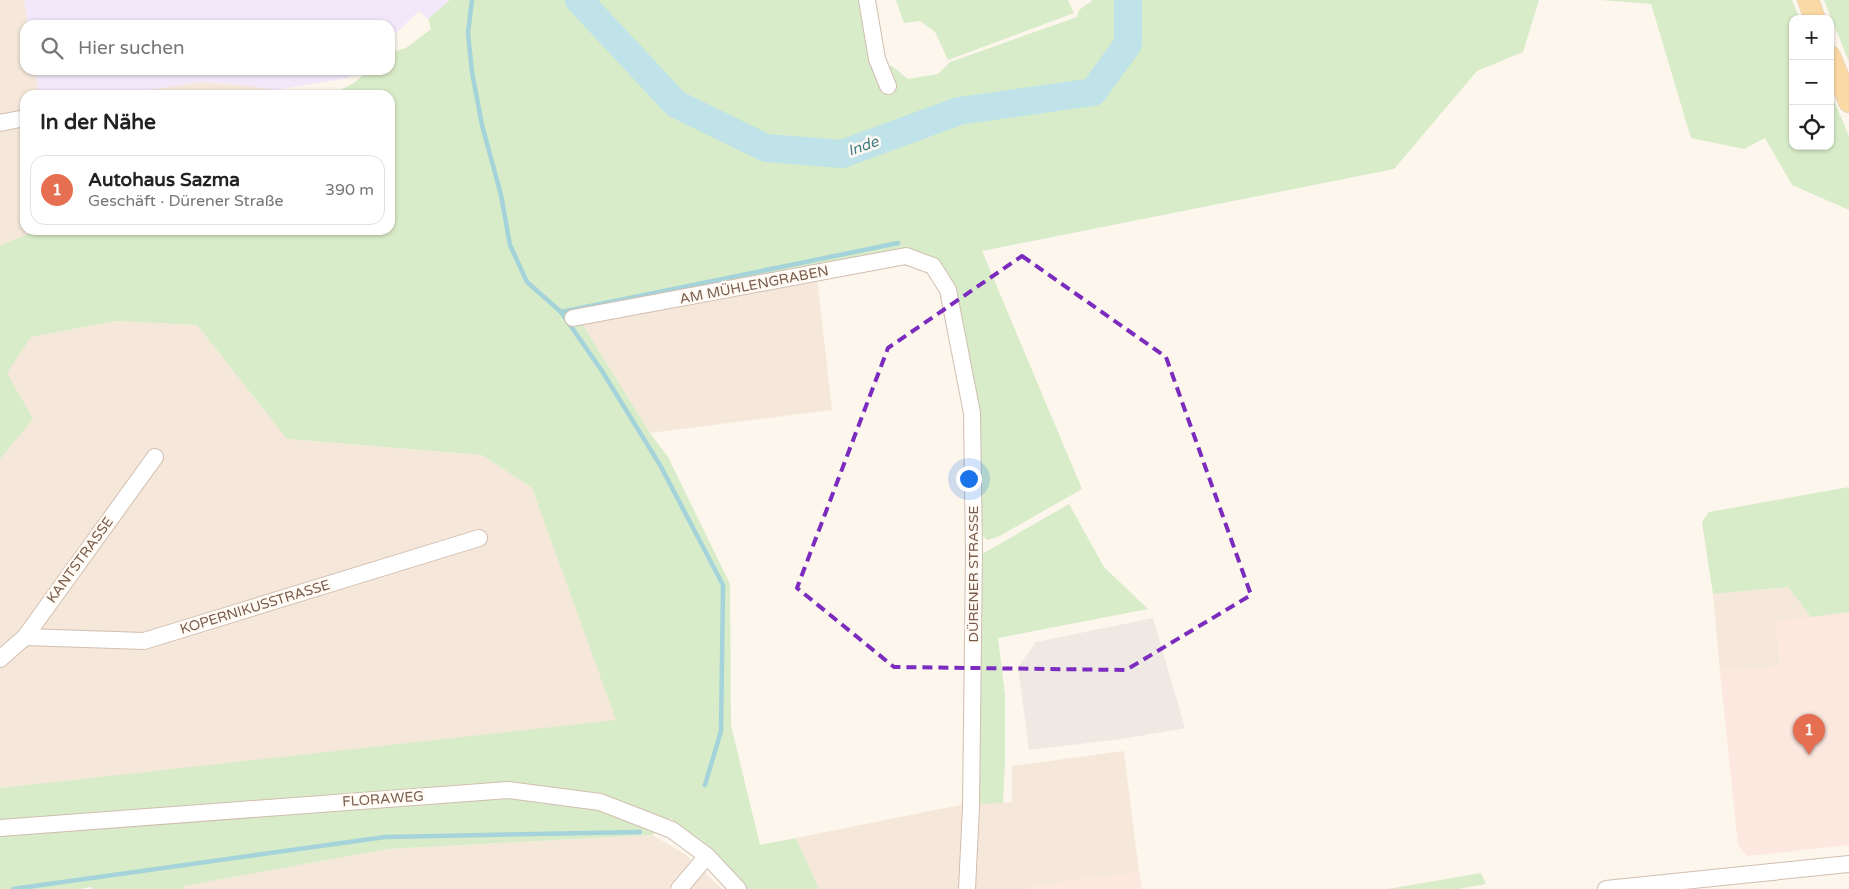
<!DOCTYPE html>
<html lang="de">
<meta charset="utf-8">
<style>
:root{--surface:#fff;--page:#f6f6f6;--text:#222;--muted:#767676;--line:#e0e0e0;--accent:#e76f51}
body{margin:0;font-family:"Varela Round",sans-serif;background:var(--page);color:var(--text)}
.controls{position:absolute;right:15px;top:15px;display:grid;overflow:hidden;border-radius:10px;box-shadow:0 1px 4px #0004}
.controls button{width:45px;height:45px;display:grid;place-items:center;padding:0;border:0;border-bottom:1px solid var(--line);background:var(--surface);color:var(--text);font:25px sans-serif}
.you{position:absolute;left:968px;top:478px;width:18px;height:18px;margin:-12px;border:4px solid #fff;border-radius:50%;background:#1a73e8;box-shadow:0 0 0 8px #1a73e833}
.badge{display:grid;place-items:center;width:32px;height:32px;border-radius:50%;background:var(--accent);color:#fff;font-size:16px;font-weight:700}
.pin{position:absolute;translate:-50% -41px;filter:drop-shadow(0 1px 2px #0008)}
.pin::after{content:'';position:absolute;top:26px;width:18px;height:15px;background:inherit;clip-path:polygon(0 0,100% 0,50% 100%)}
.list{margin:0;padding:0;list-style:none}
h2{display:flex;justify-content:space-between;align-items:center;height:65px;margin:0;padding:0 20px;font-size:21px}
h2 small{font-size:16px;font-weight:400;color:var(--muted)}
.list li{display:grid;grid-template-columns:32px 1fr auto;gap:15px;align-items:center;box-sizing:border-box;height:70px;margin:0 10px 10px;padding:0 10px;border:1px solid var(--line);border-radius:15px}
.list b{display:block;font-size:19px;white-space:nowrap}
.list p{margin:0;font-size:16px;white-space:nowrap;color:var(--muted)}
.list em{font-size:16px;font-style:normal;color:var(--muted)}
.icon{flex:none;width:28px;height:28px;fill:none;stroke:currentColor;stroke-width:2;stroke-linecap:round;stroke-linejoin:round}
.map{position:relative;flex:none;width:1849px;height:889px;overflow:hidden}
.search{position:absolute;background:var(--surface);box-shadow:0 1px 4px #0004;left:20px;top:20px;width:375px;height:55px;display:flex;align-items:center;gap:12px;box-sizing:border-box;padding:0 18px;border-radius:15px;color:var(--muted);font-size:19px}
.panel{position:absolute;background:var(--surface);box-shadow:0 1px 4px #0004;left:20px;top:90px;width:375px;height:145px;border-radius:15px}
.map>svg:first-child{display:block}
.residential{fill:#f5e8da}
.commercial{fill:#fde8e0}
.industrial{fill:#efe9e4}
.education{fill:#f3e8fa}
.green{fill:#d8ecc9}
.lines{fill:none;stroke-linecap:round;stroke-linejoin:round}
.stream{stroke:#a5d3da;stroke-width:4.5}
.river{stroke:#bfe3e8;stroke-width:28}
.minor-casing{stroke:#d1beb0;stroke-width:18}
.major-casing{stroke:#dad1cd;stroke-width:22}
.minor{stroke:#fff;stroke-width:16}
.major{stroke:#fbd9a5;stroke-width:21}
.marked{fill:none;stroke:#7b2cbf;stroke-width:4;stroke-dasharray:10 6;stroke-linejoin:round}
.labels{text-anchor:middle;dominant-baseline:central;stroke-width:5;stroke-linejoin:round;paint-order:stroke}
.street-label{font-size:14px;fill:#7a5c4d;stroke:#fffaf3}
.water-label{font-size:15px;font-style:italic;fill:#437c86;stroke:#fffaf3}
</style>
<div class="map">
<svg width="1849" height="889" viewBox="0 0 1849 889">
<rect width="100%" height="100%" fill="#fdf6ec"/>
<!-- residential -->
<g class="residential">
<path d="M0 0H24L28 25H25V70H35L39 95H25V230H39L0 245Z"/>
<path d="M201 82 243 85 275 90 277 95H115Z"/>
<path d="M817 277 832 410 650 433 581 322Z"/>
<path d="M115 321 197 325 287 439 482 455 532 488 617 721 0 788V343Z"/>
<path d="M1788 587 1811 617 1776 622 1780 666 1720 672 1713 594Z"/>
<path d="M1124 751 1139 872 1029 887V889H819L796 838 965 804 1012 802V766Z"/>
<path d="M652 835 685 854 722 889H184V886L388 849Z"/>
</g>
<!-- commercial -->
<g class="commercial">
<path d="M1849 612V845L1747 856 1738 845 1720 672 1780 666 1776 621Z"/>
<path d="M1139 872 1142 889H1029V887Z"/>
</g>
<!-- industrial -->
<path class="industrial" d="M1153 618 1185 728 1122 739 1029 750 1018 667 1036 642Z"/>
<!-- education -->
<g class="education">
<path d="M24 0H450L428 19 419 11 390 39V25H28Z"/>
<path d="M35 70H357L348 78 275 90 243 85 201 82 115 95H39Z"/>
</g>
<!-- green -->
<g class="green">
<path d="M450 0H862L874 68 892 66 908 79 938 74 950 62 1077 17 1079 10 1093 0H1539L1523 52 1477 71 1394 169 982 251 1082 489 998 537 987 540 977 530 950 288 906 252 581 322 650 433 668 457 730 584 731 725 760 845 796 838 819 889H746L713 853 670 818 652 835 388 849 184 886V889H92L91 887 81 889H0V788L616 720 532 488 482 455 287 439 197 325 115 321 31 337 7 373 33 419 0 459V245L39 230H390V95H332L355 82 369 70H390V53L406 48 431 29 428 19Z"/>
<path d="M896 0H1068L1074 13 948 60 935 32 920 21 904 23Z"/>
<path d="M1600 0H1792L1800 19H1793V146H1830V91L1849 136V210L1792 185 1765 138 1744 149 1691 138 1651 4Z"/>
<path d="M1824 0H1849V62Z"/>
<path d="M1849 487V612L1811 617 1788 587 1713 594 1702 522 1709 512Z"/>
<path d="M1069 504 1104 567 1148 609 998 638 1005 694V760L1003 803 975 804 977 557Z"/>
<path d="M1481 873 1486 884 1458 889H1388Z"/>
</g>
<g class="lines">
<!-- stream -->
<g class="stream">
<path d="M472 0 468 33 472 72 482 125 501 195 510 245 527 282 561 312 898 243"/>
<path d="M561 312 602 371 660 465 723 585 721 731 705 785"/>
<path d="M13 889 385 837 640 832"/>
</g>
<!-- river -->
<path class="river" d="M579 0 676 104 766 148 842 154 959 111 1093 92 1128 44V0"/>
<!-- minor casing -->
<g class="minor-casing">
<g id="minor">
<path d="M867 0 877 59 888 86"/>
<path d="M0 123 25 118"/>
<path d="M573 318 906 256 933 266 948 290 972 413 974 553 971 807 967 889"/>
<path d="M25 637 144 641 479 538"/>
<path d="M0 659 25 637 155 457"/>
<path d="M0 828 508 790 600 802 672 830 707 856 738 889"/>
<path d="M679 889 707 856"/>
<path d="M1606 889 1849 864"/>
</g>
</g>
<!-- major casing -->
<g class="major-casing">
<g id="major">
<path d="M1808 0 1815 19"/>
<path d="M1830 56 1849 102"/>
</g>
</g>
<!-- minor -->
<use href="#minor" class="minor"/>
<!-- major -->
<use href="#major" class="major"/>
</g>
<!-- marked area -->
<path class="marked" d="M1022 256 1166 357 1251 595 1126 670 894 667 797 588 888 348Z"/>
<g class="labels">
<!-- street labels -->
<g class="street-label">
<text transform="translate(754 285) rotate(-11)">AM MÜHLENGRABEN</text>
<text transform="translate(80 560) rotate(-54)">KANTSTRASSE</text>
<text transform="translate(973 574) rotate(-90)">DÜRENER STRASSE</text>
<text transform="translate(255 607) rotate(-17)">KOPERNIKUSSTRASSE</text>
<text transform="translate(383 799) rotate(-4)">FLORAWEG</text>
</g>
<!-- water labels -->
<g class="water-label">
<text transform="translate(863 146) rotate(-20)">Inde</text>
</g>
</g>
</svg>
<div class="controls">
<button>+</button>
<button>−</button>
<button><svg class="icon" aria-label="locate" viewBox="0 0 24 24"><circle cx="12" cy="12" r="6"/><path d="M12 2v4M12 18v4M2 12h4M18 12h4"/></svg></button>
</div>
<div class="you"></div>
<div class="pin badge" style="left:1809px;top:755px">1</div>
<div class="search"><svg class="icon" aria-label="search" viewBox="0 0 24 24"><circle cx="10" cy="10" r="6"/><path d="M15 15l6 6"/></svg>Hier suchen</div>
<section class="panel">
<h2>In der Nähe<small></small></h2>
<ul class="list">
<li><span class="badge">1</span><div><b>Autohaus Sazma</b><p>Geschäft · Dürener Straße</p></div><em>390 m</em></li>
</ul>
</section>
</div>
